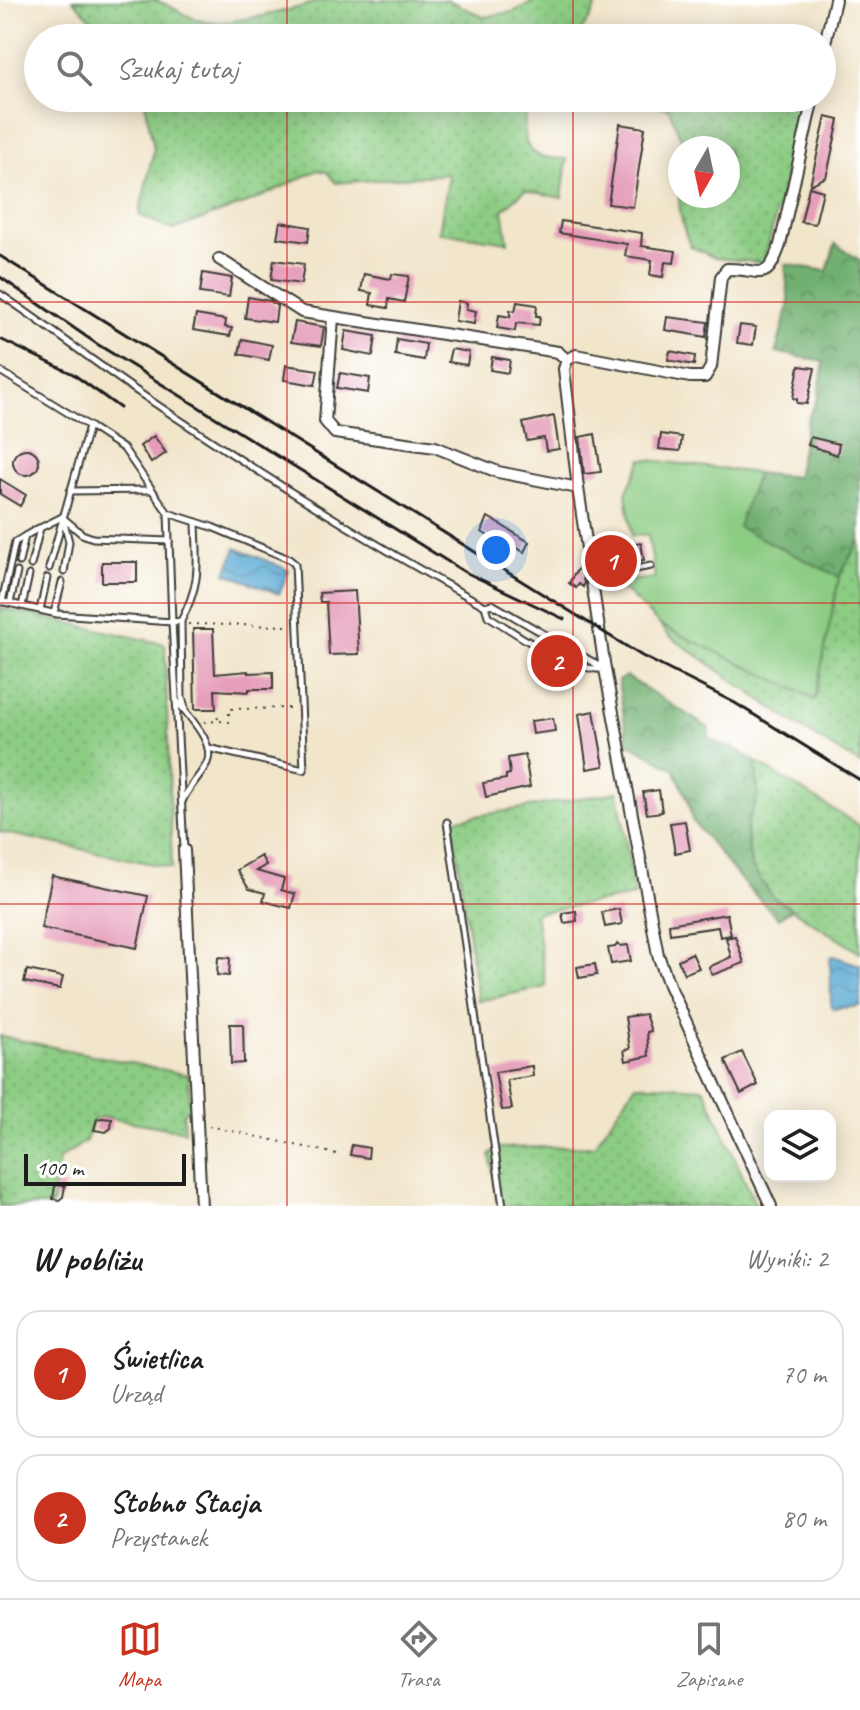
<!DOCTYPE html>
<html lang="pl">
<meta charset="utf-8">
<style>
:root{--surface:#fff;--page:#f2f2f2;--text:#202124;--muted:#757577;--line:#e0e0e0;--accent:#c8321e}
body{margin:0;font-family:Caveat,sans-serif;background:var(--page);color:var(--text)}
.controls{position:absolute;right:24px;bottom:24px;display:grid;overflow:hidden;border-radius:16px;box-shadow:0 4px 20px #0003}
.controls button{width:72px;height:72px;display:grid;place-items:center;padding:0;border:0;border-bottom:2px solid var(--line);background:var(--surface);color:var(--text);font:40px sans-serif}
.compass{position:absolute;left:668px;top:136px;width:72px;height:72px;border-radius:50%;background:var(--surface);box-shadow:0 4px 20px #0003;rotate:189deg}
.scale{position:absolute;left:24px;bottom:20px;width:162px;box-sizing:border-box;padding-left:8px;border:4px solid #1c1c1c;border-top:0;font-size:22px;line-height:28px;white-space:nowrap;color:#1c1c1c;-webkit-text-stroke:6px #fff;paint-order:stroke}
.you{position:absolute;left:496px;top:550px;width:28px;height:28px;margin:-20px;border:6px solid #fff;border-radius:50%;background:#1a73e8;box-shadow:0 0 0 12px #1a73e833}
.badge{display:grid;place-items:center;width:52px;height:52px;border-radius:50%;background:var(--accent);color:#fff;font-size:26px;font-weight:700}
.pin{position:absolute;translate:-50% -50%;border:4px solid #fff;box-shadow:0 2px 8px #0006}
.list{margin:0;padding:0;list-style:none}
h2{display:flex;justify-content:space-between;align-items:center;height:104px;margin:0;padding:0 32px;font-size:34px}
h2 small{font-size:26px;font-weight:400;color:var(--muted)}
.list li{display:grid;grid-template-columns:52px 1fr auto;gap:24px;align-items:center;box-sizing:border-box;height:128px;margin:0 16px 16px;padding:0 16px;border:2px solid var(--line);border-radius:24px}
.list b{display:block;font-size:30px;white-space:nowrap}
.list p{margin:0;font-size:26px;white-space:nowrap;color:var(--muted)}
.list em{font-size:26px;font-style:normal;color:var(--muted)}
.icon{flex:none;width:44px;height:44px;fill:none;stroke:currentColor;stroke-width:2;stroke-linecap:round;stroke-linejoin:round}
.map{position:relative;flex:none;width:860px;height:1206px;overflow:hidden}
.search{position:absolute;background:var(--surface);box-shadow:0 4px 20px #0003;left:24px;right:24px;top:24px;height:88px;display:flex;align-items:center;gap:20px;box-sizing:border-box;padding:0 28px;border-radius:44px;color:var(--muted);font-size:30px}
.sheet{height:392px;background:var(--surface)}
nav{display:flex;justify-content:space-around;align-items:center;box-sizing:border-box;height:112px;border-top:2px solid var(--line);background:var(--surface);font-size:22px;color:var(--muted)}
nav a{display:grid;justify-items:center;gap:4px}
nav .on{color:var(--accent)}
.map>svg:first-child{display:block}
.grass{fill:url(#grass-dots);stroke:#547450;stroke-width:2}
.forest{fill:url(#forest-crowns);stroke:#466646;stroke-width:2}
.park{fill:#8ccc83;stroke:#547450;stroke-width:2}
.water{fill:url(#water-waves);stroke:#3a6278;stroke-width:2}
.building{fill:#e59dba}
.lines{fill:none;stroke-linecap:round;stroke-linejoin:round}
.service-casing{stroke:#3c3a36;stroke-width:9}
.minor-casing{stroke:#3c3a36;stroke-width:14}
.path{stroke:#3c3a36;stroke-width:2;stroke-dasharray:2 6;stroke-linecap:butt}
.service{stroke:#fff;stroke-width:5}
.minor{stroke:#fff;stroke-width:10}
.rail{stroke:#1c1c1c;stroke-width:3}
.grid{fill:none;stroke:#d62828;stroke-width:2;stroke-opacity:0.55}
</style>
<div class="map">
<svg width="860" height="1206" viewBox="0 0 860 1206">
<defs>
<pattern id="grass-dots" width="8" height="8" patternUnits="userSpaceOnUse" patternTransform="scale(2)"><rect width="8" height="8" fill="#8ccc83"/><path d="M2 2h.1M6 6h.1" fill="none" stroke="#78af71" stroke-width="1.8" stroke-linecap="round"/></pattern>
<pattern id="forest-crowns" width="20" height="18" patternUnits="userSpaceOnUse" patternTransform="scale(2)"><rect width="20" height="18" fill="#71b071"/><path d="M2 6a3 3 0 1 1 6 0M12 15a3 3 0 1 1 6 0" fill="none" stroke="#5c8e5c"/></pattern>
<pattern id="water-waves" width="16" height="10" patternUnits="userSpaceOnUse" patternTransform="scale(2)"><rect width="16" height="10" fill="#59a9d3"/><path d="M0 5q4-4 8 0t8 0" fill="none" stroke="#4989aa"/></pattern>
</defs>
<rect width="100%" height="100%" fill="#fff"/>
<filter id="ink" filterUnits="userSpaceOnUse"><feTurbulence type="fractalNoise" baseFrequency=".0125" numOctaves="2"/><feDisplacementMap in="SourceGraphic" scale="16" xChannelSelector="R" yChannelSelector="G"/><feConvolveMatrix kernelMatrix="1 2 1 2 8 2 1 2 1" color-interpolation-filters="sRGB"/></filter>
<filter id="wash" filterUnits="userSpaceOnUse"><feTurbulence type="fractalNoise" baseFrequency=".006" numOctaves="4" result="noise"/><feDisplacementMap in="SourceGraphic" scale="32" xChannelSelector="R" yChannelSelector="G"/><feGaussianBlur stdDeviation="1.8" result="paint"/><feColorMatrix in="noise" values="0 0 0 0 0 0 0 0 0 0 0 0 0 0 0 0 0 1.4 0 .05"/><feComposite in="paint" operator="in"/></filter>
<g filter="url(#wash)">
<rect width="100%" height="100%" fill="#f1e5ca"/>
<!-- grass -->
<g class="grass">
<path d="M73 0C94 0 136 0 154 0 170 3 187 19 205 22 226 25 301 9 321 0H448L483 17 513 12 537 0H599L590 19 575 38H109Z"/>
<path d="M144 98H530C525 117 516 146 540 156 547 159 559 158 567 159L562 198 525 190 503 210 508 242 439 232 449 174 336 183 327 172 318 170 255 200 173 230 139 215 154 149Z"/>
<path d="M609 98H804L764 263 715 258 690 246C682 227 677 208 680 187V196H728V148H685L669 109 643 101 602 105Z"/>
<path d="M858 540H860V764L800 727 668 635 660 625 815 698 839 577Z"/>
<path d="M0 608 165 644 172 868 0 832Z"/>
<path d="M756 762 860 826V953L773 897 751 866 746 829 758 794Z"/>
<path d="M618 792 635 896 535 913 546 987 478 1001 452 820Z"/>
<path d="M0 1036 189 1075 190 1108 183 1113 185 1131 103 1117 93 1121 86 1141 59 1159 52 1206H0Z"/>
<path d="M636 1084 704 1088 756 1206H498L490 1154 499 1148 594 1146Z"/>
</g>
<!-- forest -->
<g class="forest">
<path d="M835 244 860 260V540L839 577 737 527 757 473 796 477 808 418 818 398 824 362 776 352 789 303 785 264 827 271Z"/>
<path d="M626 676 709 728V737L723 746 733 747 756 762 758 794 746 829 751 866 773 897 792 909 778 918 746 886 692 820 688 800 674 769 628 743 618 681Z"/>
</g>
<!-- park -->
<path class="park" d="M642 459 757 473 738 527 839 577 815 699 660 625 625 591 599 584 655 578 648 534 632 536 626 493Z"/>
<!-- water -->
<g class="water">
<path d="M236 548 289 570 279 594 226 573Z"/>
<path d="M833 956 860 965V1006L833 1009 831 1006 830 957Z"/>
</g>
<g id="blocks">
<!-- building -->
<g class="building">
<path d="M826 117 839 120 828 170 826 177 810 185Z"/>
<path d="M620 124 645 128 633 207 608 204Z"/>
<path d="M809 187 823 191 815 224 801 222Z"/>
<path d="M561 221 642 233 641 246 676 251 674 263 665 262 663 277 650 275 652 260 625 256 627 244 559 233Z"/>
<path d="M280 222 310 227 308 242 277 238Z"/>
<path d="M274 260 304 264 301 284 271 280Z"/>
<path d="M203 273 232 278 229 297 200 293Z"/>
<path d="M364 274 391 279 392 274 409 276 404 302 389 299 388 308 370 305 372 293 361 291Z"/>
<path d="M248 297 270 301 277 306 275 322 245 318Z"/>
<path d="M458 301 467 303 466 309 476 311 474 324 455 321Z"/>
<path d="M517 302 537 305 536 316H540L539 325 516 323 515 331 497 328 499 315 510 317V310L515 311Z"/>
<path d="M196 315 226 320 225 327 232 328 230 336 193 330Z"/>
<path d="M667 317 708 322 706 337 665 330Z"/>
<path d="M295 322 324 327 321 346 291 342Z"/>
<path d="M740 325 756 327 753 345 737 343Z"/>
<path d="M346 331 376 336 373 356 343 350Z"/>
<path d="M242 339 272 345 269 360 239 354Z"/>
<path d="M397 339 426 344 424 360 395 355Z"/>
<path d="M451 349 469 352 467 365 448 362Z"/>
<path d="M670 351 695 356 694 365 668 360Z"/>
<path d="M492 357 510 360 508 373 490 370Z"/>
<path d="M286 365 318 370 315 385 284 380Z"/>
<path d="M799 366 815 368 807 404 797 403V399L793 398Z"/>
<path d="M340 373 370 378 368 393 337 388Z"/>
<path d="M554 416 559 449 546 451 544 438 527 441 523 423Z"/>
<path d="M595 434 601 472 584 474 580 437Z"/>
<path d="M661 434 682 437 680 451 659 449Z"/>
<path d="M154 436 166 453 151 463 140 446Z"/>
<path d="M810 437 839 444 837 455 808 445Z"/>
<circle cx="26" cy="462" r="13"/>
<path d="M0 479 26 495 20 506 0 494Z"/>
<path d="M488 517 529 542 524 552 495 535 492 539 482 532Z"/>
<path d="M641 543 644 560 607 566 604 550Z"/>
<rect x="102" y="562" width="35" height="20"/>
<path d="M579 567 582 569 584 584 583 587 579 584 576 588 569 583Z"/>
<path d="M355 591 359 654 329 655 326 602H320L319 593Z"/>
<path d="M193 629H213L215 674 248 671V673L273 672V689H249V692L215 690 216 709H195Z"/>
<path d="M594 711 604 766 587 769 579 714Z"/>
<path d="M553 718 555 731 533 734 531 721Z"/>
<path d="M525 755 530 787 486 797 483 783 506 779V775L510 774 508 758Z"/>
<path d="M659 790 662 812 647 814 643 792Z"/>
<path d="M685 821 690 850 675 853 670 823Z"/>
<path d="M261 856 266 865 256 871 284 879 281 890 295 894 291 908 263 901 265 893 249 889 237 870Z"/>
<path d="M52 876 148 896 137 948 41 928Z"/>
<path d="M619 909 622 924 605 927 602 912Z"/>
<path d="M576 911 577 921 564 923 562 913Z"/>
<path d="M727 914 731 935 720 937 718 927 670 934 669 924Z"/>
<path d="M735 936 744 963 712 975 709 967 731 957 726 938Z"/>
<path d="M618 943 621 946 628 945 631 961 611 964 608 948 615 947Z"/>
<path d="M692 953 699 968 684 974 678 960Z"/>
<path d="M218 957 230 958 229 976 217 975Z"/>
<path d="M595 964 597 975 579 978 577 967Z"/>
<path d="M27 970 63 977 60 989 24 982Z"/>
<path d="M645 1014 651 1031 647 1032 649 1056 626 1061 624 1050 630 1049 625 1017Z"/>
<path d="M230 1024H243L244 1063 231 1064Z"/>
<path d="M742 1052 758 1085 741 1094 725 1060Z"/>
<path d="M532 1066 533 1076 507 1080 512 1109 502 1110 495 1072Z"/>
<path d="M102 1118 112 1119 111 1128 106 1132 94 1130 97 1119Z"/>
<path d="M352 1145 369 1148 368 1158 350 1155Z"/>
<path d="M55 1185 65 1186 63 1197 59 1200 53 1199Z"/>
</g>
</g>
</g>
<g filter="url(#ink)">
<use href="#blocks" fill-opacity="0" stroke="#3c3a36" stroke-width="2"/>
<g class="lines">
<!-- service casing -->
<g class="service-casing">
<g id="service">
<path d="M0 294C49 327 95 363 144 396 255 471 368 542 485 606"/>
<path d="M0 371 89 426 49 568"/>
<path d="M89 426 124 449 168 513 212 527 289 559 295 564 304 770 208 748"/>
<path d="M70 491 152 490"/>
<path d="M62 517 82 534 93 538 169 541"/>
<path d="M63 518 69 542 64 572"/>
<path d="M19 562 25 536 39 528"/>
<path d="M31 565 40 528 62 517"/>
<path d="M593 577 651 566"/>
<path d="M0 601 57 614 172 622 168 513"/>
<path d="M2 602 15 542 25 536"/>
<path d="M10 603 17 572"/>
<path d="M492 604 605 669C567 672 520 635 488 616L485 606Z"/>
<path d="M22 606 29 575"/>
<path d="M40 610 47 578"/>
<path d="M54 613 62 582"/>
<path d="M181 621 182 697 185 708"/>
<path d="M177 701C188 716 216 743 207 763 200 777 188 787 182 802"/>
<path d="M447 822 503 1206"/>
<path d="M184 850 172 622 181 621C202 581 197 564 196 522"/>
</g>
</g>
<!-- minor casing -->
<g class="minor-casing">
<g id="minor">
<path d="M822 56 835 0"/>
<path d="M219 259 302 312 558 352 567 360"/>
<path d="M333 318 325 421 335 433 435 447 498 472 578 488"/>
<path d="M184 850 201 1206"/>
<path d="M771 1206 669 985 658 955 605 669 578 488 564 369 567 360 576 355 690 377H705L711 367 721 277 727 269C761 268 766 286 780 245L813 98"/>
</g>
</g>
<!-- path -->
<g class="path">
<path d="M188 624 289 626"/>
<path d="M220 721 229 722V709L292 708"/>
<path d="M204 722 218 721 217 711"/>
<path d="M209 1126 341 1155"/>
</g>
<!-- service -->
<use href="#service" class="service"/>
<!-- minor -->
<use href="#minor" class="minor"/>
<!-- rail -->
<g class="rail">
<path d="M0 256 642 656 735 703 860 780"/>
<path d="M0 277 97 344 463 571 564 619"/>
<path d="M0 339 73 374 120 408"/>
</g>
</g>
</g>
<!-- grid -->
<path class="grid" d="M287 0V38M573 0V38M287 98V1206M573 98V1206M0 302H860M0 603H860M0 904H860"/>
</svg>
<div class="controls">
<button><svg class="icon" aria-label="layers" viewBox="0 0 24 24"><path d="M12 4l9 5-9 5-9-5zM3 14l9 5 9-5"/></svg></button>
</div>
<svg class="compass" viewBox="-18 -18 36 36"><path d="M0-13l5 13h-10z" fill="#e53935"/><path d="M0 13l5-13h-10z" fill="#757577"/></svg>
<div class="scale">100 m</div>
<div class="you"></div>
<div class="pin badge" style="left:611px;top:561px">1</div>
<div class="pin badge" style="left:557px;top:661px">2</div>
<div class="search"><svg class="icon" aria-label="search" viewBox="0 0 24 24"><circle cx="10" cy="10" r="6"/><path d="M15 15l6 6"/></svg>Szukaj tutaj</div>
</div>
<section class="sheet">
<h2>W pobliżu<small>Wyniki: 2</small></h2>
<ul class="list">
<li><span class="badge">1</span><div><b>Świetlica</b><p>Urząd</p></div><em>70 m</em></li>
<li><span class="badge">2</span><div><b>Stobno Stacja</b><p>Przystanek</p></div><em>80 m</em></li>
</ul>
</section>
<nav>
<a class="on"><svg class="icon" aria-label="map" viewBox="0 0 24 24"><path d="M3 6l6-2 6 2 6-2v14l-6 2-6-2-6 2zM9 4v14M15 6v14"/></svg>Mapa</a>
<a><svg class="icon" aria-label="directions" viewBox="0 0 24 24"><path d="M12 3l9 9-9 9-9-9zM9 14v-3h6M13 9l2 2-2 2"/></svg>Trasa</a>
<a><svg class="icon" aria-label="saved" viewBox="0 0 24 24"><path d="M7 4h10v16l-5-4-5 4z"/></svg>Zapisane</a>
</nav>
